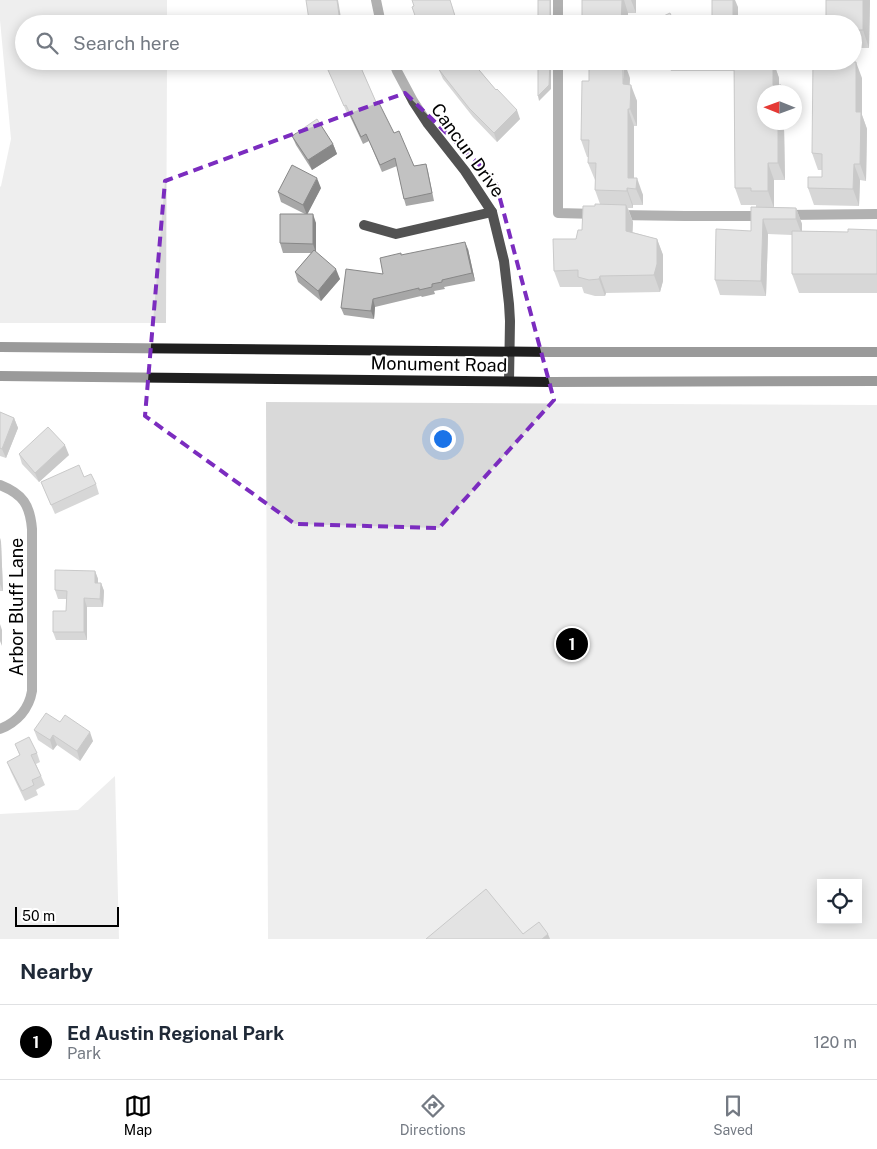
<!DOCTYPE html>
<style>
:root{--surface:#fff;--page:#f2f2f3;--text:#1f2937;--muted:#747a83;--line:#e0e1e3;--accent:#000}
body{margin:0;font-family:"Public Sans",sans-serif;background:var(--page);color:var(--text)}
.controls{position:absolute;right:15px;bottom:15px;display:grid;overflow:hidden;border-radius:0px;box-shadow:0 2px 12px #0003}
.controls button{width:45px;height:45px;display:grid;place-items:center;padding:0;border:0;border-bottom:1px solid var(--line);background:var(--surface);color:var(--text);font:25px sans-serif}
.compass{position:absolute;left:757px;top:85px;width:45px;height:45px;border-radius:50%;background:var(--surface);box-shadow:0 2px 12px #0003;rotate:271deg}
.scale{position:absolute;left:15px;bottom:12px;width:104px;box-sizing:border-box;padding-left:5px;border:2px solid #000;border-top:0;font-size:14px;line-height:18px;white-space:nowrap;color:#000;-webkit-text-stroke:4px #fff;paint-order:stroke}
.you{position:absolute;left:442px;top:438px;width:18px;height:18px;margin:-12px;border:4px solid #fff;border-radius:50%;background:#1a73e8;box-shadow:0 0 0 8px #1a73e833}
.badge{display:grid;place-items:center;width:32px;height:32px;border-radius:50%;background:var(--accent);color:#fff;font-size:16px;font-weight:700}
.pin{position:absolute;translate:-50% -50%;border:2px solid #fff;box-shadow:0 1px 5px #0006}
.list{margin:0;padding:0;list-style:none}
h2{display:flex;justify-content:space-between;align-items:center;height:65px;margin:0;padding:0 20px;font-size:21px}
h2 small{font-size:16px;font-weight:400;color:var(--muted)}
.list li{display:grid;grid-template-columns:32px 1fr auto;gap:15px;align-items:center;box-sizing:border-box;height:75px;padding:0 20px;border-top:1px solid var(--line)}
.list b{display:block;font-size:19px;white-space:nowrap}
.list p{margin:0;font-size:16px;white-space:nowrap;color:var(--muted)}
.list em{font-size:16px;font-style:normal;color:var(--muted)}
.icon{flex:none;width:28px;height:28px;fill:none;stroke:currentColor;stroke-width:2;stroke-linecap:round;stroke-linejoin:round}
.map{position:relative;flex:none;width:877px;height:939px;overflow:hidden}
.search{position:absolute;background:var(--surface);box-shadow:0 2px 12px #0003;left:15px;right:15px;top:15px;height:55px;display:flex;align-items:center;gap:12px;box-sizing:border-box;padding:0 18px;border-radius:28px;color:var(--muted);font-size:19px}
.sheet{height:140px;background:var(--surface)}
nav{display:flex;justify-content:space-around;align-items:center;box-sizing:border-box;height:70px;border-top:1px solid var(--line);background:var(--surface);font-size:14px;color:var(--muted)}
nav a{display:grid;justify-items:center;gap:2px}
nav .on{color:var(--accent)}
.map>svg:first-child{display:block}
.green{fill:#d9d9d9;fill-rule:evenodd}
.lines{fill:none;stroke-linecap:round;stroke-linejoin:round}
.street{stroke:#525252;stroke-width:10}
.secondary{stroke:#1f1f1f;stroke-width:10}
.wall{fill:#a7a7a7}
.shaded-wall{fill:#888}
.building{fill:#c2c2c2;stroke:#888}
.marked{fill:none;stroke:#7b2cbf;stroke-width:4;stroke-dasharray:10 6;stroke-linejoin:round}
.labels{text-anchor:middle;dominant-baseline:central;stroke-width:4;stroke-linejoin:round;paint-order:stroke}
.street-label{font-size:18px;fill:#000;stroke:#fff}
</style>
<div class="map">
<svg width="877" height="939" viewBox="0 0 877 939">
<rect width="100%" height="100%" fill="#fff"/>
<!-- green -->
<g class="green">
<path d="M0 0H167V24H24V61H167L166 323H0V187L1 186 11 139 0 20Z"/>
<path d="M266 402 877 405V939H268ZM821 883H858V920H821Z"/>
<path d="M115 776 119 939H0V814L78 810Z"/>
</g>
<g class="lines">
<!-- street -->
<g class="street">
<path d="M376 0 381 24"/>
<path d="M558 0V24"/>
<path d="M393 61 397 71 413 101 428 124 465 171 492 212 504 261 509 304 510 321 509 381"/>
<path d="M558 61V213L596 214"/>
<path d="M618 215 685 216H764"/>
<path d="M786 215 877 214"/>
<path d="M364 225 396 234 492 212"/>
<path d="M0 485C23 494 30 505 32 529V691C29 709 17 722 0 729"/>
</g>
<!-- secondary -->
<g class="secondary">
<path d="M0 347 551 352H877"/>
<path d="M0 376 550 382 877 381"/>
</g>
</g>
<!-- wall -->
<g class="wall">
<path d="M450 0 458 24H418Z"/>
<path d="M582 0H636V13H628V24H582Z"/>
<path d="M870 0 869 48H853V24Z"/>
<path d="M324 61H358L376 102 394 133 414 166 426 164 428 171 434 201 406 206 404 199 397 166 382 172 369 141 363 144 348 112 347 113Z"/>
<path d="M435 61H473L474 64 496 90 520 119 497 142 473 117 443 79Z"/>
<path d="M667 61H773L779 78 764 122H787V125L784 126 785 180H774V207L796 208 802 224V231L848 232 877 230V293H799L792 274V235L768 234 766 296 720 295 715 280 751 231 756 207V205H741L735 188 734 71H671Z"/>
<path d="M630 78 629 84 637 101V126H634V178L643 195V205H633V208H628L633 222 632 232 657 239 663 255V281L660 292 606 293 605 296H595L584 293 582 287H560L554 271 582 230 595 206 600 204 595 190 596 180H595L588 163 589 157H587L581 140 589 81Z"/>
<path d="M862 78V115L867 129 866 181 860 180 859 206 814 205 808 188 822 177V170H818L812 153Z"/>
<path d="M292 136 333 144 337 154 312 170 296 145Z"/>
<path d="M321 188 307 214 316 223V252L340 279 321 301 298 282 295 272 311 253H283L280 243 305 214 281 202 278 192Z"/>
<path d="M468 249 475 281 444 287 445 289 434 291 435 294 422 297 421 296 375 307 374 319 344 315 341 308 383 274 402 255Z"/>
<path d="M0 412 14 418 18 428 6 458 0 456Z"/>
<path d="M19 454 69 455 39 482 22 464Z"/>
<path d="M84 477 96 484 99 494 55 514 41 482Z"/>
<path d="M0 538 1 542 3 591H0Z"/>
<path d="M95 571 98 579V583H101L104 591 103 607H87V640H56L53 632 66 611 67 599H58L55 590Z"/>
<path d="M60 722 93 741 80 761 57 745 53 750 38 740 34 730Z"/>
<path d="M15 744 37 753 40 762 36 764 45 785 36 790 38 795 25 801 11 772 7 762 20 756Z"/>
</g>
<!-- shaded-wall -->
<g class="shaded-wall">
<path d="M337 0H338L342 24 339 15Z"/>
<rect x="550" y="0" width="1" height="24"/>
<path d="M622 0H624L628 13V24H621Z"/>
<path d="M631 0H636V13Z"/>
<path d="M733 0H735L738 7V24H733Z"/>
<path d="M863 0H870L869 48 863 30Z"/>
<path d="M550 61H551V89L539 101 538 96Z"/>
<path d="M624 61 630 78 629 101 623 84Z"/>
<path d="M773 61 779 78V92L773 85Z"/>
<path d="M856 62 862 78V115L867 129 866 181 860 164 856 112Z"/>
<path d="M631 85 637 101V126L630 109Z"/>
<path d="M628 109 634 126V189L628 178Z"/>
<path d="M517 110 520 119 497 142 494 133Z"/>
<path d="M778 122H783L784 126 785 180 778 163Z"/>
<path d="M333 144 337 154 312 170 308 160Z"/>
<path d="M768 163 774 180V208L768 191Z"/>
<path d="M854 164 860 180 859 206 853 189Z"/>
<path d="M317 178 321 188 307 215 303 205Z"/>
<path d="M637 178 643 195V205L636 189Z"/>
<path d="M627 188 633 205V208L627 191Z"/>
<path d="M626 205 633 222 632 247 626 231Z"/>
<path d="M796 208 802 224V235L796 219Z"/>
<path d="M313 214 316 223V253L313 244Z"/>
<path d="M763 219 768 234 766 296 761 281Z"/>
<path d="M657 239 663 255V281L660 292 654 275Z"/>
<path d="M465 242 468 249 475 281 472 273Z"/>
<path d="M336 269 340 279 321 301 318 291Z"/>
<path d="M600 276 606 293 605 296 599 279Z"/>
<path d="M373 299 375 307 374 319 371 311Z"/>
<path d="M14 418 18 428 6 458 2 449Z"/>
<path d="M65 445 69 455 39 482 35 473Z"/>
<path d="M0 538 1 542 3 591 0 584Z"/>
<path d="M95 571 98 579V591L95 583Z"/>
<path d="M101 583 104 591 103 607 100 599Z"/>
<path d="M84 598 87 607V640L84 632Z"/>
<path d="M0 624 2 630V646L0 641Z"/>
<path d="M90 732 93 741 80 761 77 751Z"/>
<path d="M53 735 57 745 53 750 50 740Z"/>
<path d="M548 934 550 939H542Z"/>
</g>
<!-- building -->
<g class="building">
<path d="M306 0H337L339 15 342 24H303L302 22 309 20Z"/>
<path d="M412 0H450L455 16H454L457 24H418L412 7 414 6Z"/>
<rect x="538" y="0" width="12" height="24"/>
<path d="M582 0H622L621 24H582Z"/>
<rect x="712" y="0" width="21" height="24"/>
<path d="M826 0H863V30H853V24H826Z"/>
<path d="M670 13 675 24H652L651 22Z"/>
<path d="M324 61H358L376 102 378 101 394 133 399 131 414 166 426 164 432 193 404 199 395 158 380 165 366 134 361 137 346 105 344 106Z"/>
<path d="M435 61H473L474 64 496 90 497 89 517 110 494 133 469 108 440 71Z"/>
<path d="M538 61H550L549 85 538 96Z"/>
<path d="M589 61H623V84L631 85 630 109H628V178H637L636 189 627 188V191L595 190 596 163H588L589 140H581L582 81H589Z"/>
<path d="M734 61H773V85H781V92H764V122H778V163H768V191H751V188H735Z"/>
<path d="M813 61 856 62V112H861L860 164H854L853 189 808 188V177H822V154L812 153Z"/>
<path d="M317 119 333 144 308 160 292 136Z"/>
<path d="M292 165 317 178 303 205 278 192Z"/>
<path d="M595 204 626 205V231L657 239V264L654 275 600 276 599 279 589 280 578 277V270L554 271 553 239H576L578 230H582L583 206H595Z"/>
<path d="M751 207 796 208V219H763L761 281 715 280 716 229 751 231Z"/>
<path d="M280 214H313V244L280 243Z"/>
<path d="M848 229 877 230V274H792V231L848 232Z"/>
<path d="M465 242 472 273 442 280V282L432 284V287L419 290V288L373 299 371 311 341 308 346 269 383 274 380 258 401 253V255Z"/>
<path d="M314 250 336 269 318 291 295 272Z"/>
<path d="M0 412 14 418 2 449 0 448Z"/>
<path d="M48 427 65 445 35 473 19 454Z"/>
<path d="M79 465 84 477 91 474 96 484 51 505 41 482Z"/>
<path d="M55 570 95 571V583H101L100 599 84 598V632H53V611H66L67 591 55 590Z"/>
<path d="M46 713 60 722 65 715 90 732 77 751 53 735 50 740 34 730Z"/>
<path d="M29 737 37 753 31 755 41 776 32 780 34 785 22 791 7 762 20 755 15 744Z"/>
<path d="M486 889 523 934 539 922 548 934 542 939H426Z"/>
</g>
<!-- marked area -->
<path d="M0 0H877V939H0ZM405 93 495 180 554 400 439 528 295 524 145 416 165 181Z" fill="#fff" fill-opacity=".55" fill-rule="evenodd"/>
<path class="marked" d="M405 93 495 180 554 400 439 528 295 524 145 416 165 181Z"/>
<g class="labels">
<!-- street labels -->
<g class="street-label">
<text transform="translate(468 150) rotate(54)">Cancun Drive</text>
<text transform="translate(439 364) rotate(1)">Monument Road</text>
<text transform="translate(16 607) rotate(-90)">Arbor Bluff Lane</text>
</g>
</g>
</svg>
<div class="controls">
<button><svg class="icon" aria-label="locate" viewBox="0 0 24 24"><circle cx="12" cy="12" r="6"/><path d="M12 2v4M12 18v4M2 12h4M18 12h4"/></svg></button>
</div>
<svg class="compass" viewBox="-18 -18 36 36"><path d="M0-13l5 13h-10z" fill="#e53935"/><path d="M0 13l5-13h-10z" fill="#747a83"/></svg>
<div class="scale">50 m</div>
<div class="you"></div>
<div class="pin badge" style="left:572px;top:644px">1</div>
<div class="search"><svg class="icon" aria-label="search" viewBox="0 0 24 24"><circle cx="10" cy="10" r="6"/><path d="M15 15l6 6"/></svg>Search here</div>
</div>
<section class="sheet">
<h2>Nearby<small></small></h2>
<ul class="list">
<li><span class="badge">1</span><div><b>Ed Austin Regional Park</b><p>Park</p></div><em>120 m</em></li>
</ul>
</section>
<nav>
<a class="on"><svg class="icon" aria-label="map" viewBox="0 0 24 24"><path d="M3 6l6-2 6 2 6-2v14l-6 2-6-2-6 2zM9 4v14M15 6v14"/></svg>Map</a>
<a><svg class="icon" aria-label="directions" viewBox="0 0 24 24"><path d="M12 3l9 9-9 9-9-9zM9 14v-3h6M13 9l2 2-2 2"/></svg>Directions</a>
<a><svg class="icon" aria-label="saved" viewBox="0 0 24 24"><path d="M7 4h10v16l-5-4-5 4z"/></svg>Saved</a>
</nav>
